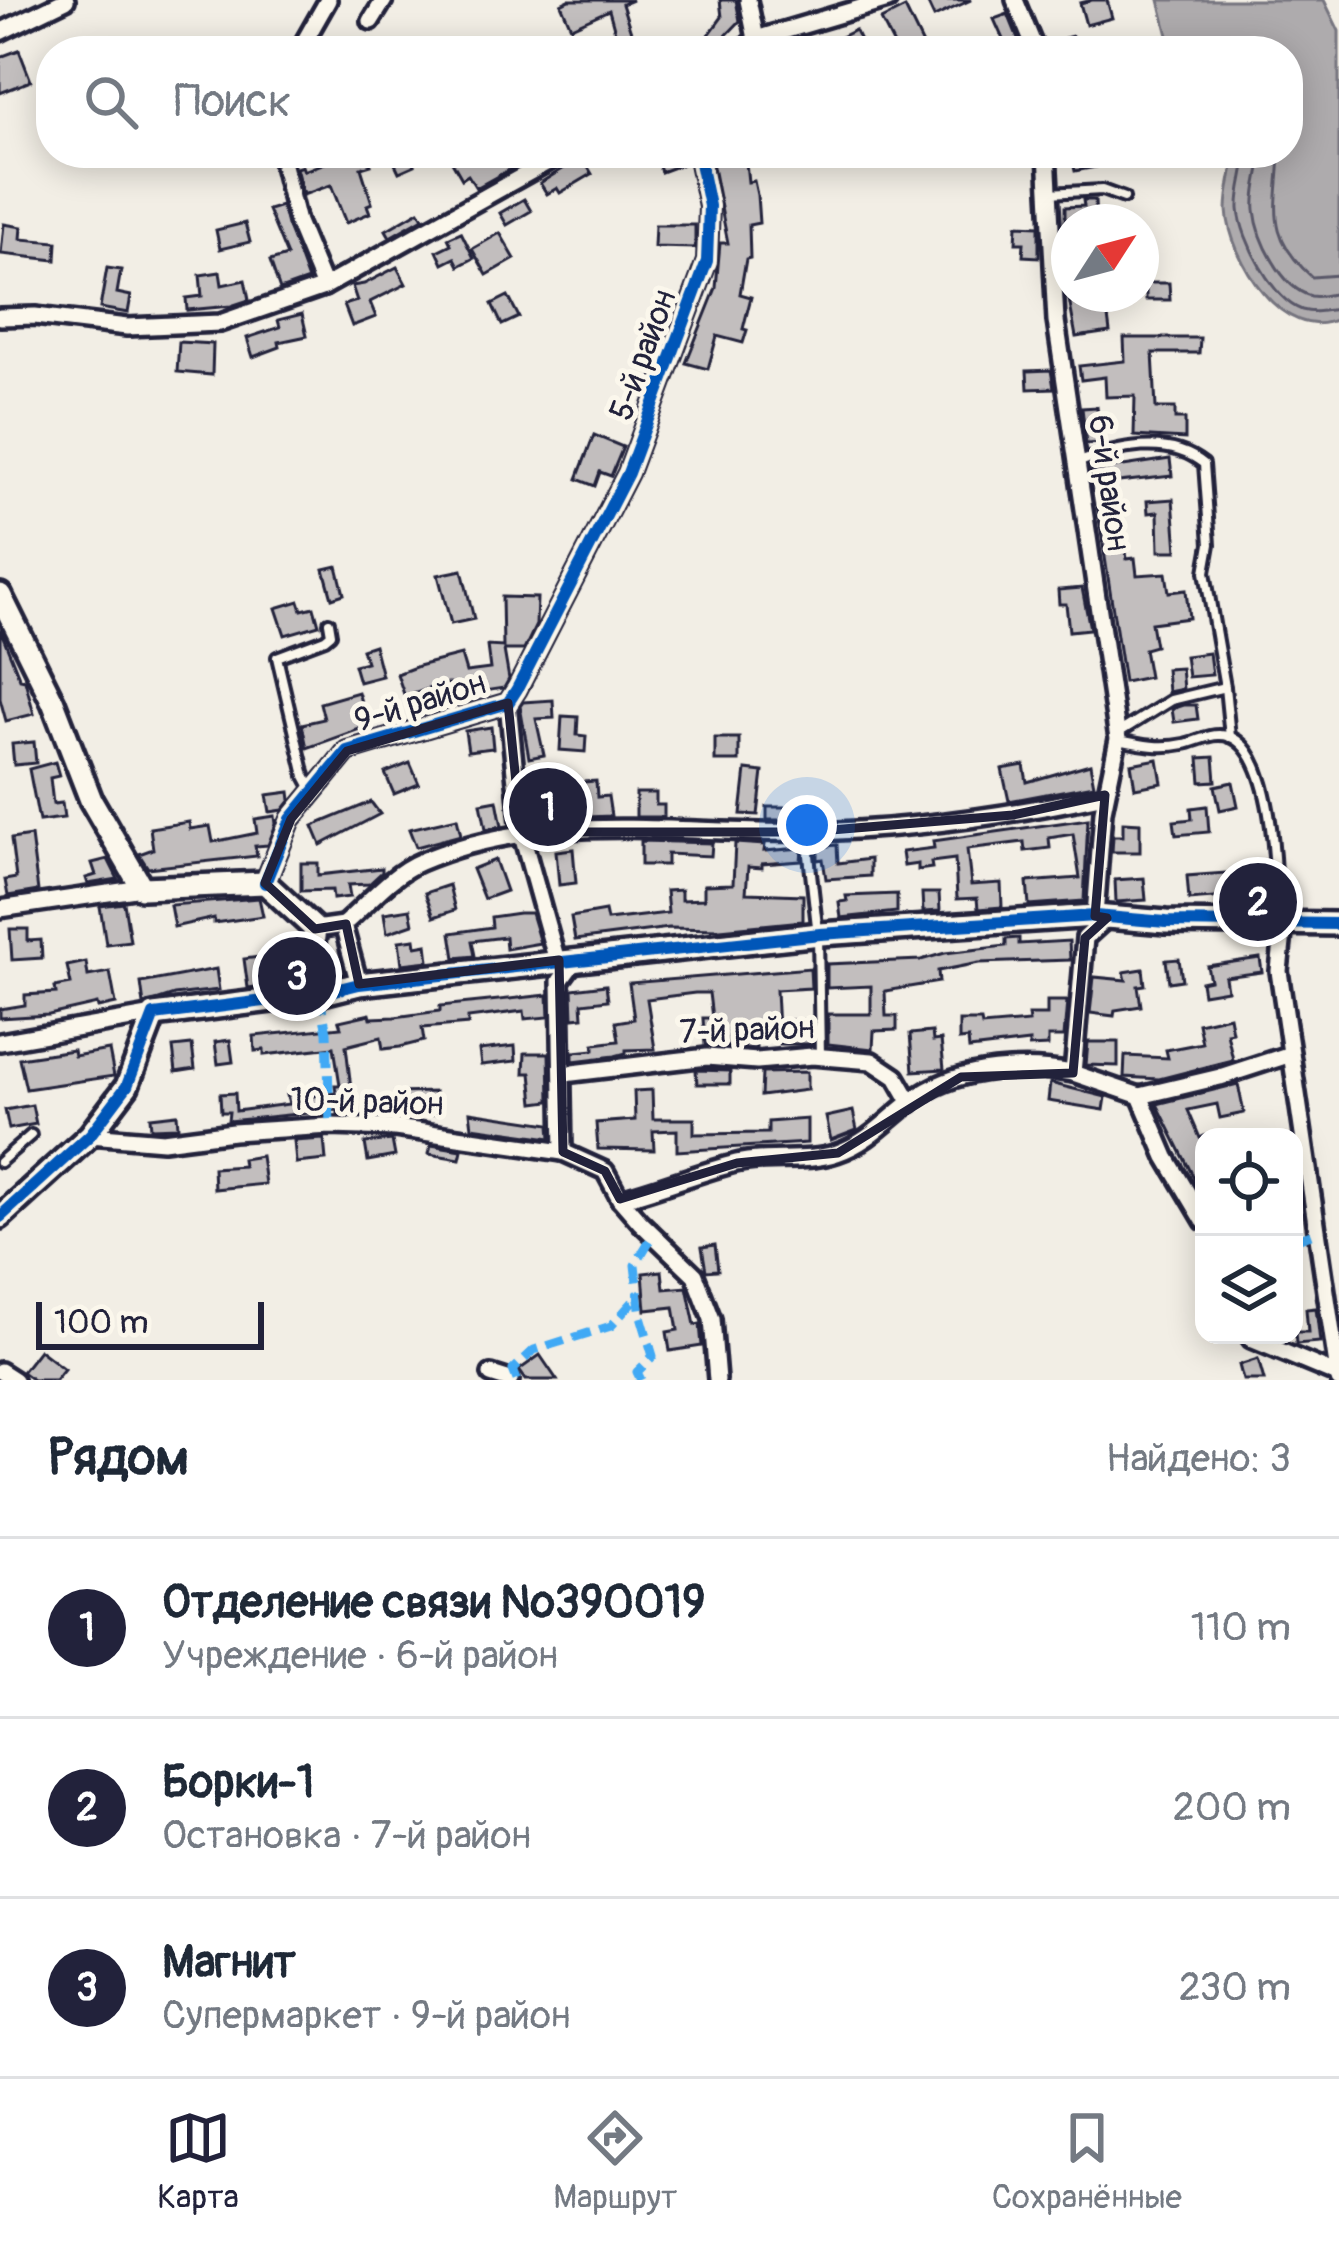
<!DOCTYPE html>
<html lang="ru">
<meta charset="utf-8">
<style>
:root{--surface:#fff;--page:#f2f2f3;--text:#1f2937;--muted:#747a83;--line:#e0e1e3;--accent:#22223b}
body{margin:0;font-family:Pangolin,sans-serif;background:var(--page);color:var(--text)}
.controls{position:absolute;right:36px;bottom:36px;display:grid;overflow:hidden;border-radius:24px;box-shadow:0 6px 30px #0003}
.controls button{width:108px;height:108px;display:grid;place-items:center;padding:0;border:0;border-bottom:3px solid var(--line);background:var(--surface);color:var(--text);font:60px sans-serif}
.compass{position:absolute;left:1051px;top:204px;width:108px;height:108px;border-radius:50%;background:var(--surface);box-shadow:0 6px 30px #0003;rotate:54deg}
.scale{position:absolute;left:36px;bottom:30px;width:228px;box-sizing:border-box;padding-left:12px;border:6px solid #22223b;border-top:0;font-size:33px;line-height:42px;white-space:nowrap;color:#22223b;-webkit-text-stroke:9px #fbf7ec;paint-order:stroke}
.you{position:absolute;left:807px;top:825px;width:42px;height:42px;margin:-30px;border:9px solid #fff;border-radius:50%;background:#1a73e8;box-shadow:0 0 0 18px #1a73e833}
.badge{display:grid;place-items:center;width:78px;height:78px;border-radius:50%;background:var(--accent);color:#fff;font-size:39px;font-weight:700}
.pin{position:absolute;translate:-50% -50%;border:6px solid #fff;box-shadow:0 3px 12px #0006}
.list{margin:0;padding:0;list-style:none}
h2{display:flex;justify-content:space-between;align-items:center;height:156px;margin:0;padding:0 48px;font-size:51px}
h2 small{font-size:39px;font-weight:400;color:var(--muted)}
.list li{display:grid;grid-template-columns:78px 1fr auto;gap:36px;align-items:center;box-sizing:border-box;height:180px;padding:0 48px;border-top:3px solid var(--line)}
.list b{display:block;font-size:45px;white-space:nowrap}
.list p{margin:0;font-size:39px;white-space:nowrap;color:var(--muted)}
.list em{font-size:39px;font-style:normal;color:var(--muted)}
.icon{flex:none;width:66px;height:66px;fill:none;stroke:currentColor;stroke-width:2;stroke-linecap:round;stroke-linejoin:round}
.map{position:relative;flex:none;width:1339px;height:1380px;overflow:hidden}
.search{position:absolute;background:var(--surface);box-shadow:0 6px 30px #0003;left:36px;right:36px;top:36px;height:132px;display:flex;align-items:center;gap:30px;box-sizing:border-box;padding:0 42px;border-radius:48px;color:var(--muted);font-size:45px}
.sheet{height:696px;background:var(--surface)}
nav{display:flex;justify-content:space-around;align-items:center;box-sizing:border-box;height:168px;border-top:3px solid var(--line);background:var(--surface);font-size:33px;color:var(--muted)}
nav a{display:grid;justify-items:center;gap:6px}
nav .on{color:var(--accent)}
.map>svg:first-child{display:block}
.water{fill:#aeabad;stroke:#76747f;stroke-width:3}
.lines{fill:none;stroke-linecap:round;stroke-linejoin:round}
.shore{stroke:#5a5969;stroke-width:3}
.building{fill:#c2bebe;stroke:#22223b;stroke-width:3}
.lane-casing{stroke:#22223b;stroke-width:16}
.street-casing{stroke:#22223b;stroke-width:24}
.secondary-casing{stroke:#22223b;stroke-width:30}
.lane{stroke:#fbf7ec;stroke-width:8}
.street{stroke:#fbf7ec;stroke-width:15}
.secondary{stroke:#fbf7ec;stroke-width:21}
.quiet{stroke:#3fa9f5;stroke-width:9;stroke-dasharray:18 9;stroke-linecap:butt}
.cycleway-casing{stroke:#fbf7ec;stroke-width:20}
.cycleway{stroke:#0057b8;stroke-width:12}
.marked{fill:none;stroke:#22223b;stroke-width:9;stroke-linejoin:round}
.labels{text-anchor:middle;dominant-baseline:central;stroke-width:10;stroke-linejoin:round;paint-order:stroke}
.street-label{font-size:33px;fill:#22223b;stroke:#fbf7ec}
</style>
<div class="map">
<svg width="1339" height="1380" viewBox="0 0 1339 1380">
<rect width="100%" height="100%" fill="#f2eee5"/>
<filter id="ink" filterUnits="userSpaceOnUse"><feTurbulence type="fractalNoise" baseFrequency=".00833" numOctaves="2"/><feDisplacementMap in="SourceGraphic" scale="24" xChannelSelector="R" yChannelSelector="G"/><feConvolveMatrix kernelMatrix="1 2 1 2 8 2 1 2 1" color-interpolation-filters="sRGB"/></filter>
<g filter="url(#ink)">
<!-- water -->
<path class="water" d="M1159 0H1324L1339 31V318C1284 347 1229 257 1227 210 1227 191 1233 171 1235 153H1288V51H1172Z"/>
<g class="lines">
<!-- shore -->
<g class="shore">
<path d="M1246 153C1246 171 1238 191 1239 209 1241 239 1273 300 1302 310 1316 314 1326 310 1339 309"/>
<path d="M1262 153C1261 171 1253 192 1255 210 1258 239 1281 288 1311 296 1321 298 1329 294 1339 293"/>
<path d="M1280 153C1278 208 1264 234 1312 277L1339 275"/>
</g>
</g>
<!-- building -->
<g class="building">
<path d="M569 0H632L622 4 632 35 617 39 609 10 571 27 561 4Z"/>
<path d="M720 0H736L740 21 718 44 708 36 722 17Z"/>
<path d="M926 0H971L934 17Z"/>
<path d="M1092 0H1107L1112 18 1086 25 1080 3Z"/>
<path d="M905 8 923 45 911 51H897L881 20Z"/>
<path d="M1008 14 1019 41 1006 46 994 19Z"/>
<path d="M855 30 865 51H846L839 38Z"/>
<path d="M1072 36 1076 51H1048L1046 43Z"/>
<path d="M653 38 657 51H622V48Z"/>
<path d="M19 50 31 81 0 93V57Z"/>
<path d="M350 153H367L371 165 361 168 372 203 367 205 370 213 346 223 331 185 303 195 296 168 302 166 304 171Z"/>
<path d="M390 153H410L415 165 399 172Z"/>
<path d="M447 153H539L476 188 468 175 462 179Z"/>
<path d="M654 153H686L688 162 661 172Z"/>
<path d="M745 153 748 182 754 181 757 195 759 223 749 225 750 258 746 259 740 294 751 297 743 329 747 330 743 343 717 336 708 369 686 363 716 288 720 243H728L711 157Z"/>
<path d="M1071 153H1114L1116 163 1075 171Z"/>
<path d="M582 157 592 174 560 193 557 188 547 194 540 183Z"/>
<path d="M524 199 531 211 507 225 500 213Z"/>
<path d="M1083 200H1095L1096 222H1065V207L1084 206Z"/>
<path d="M281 206 308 280 280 290 270 261 287 256 268 210Z"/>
<path d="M419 211 423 218 390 237 386 230Z"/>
<path d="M245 223 250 242 220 249 216 230Z"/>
<path d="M4 224 22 227 21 239 57 242 56 260 1 254Z"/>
<path d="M655 225H695V248L654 247Z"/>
<path d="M1017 225 1039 226V257L1023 256 1024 243H1016Z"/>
<path d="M461 232 474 258 459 266 455 258 443 264 437 251 451 244 448 238Z"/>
<path d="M500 233 515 259 487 275 472 249Z"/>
<path d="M397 267 406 284 370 302 376 317 352 326 344 305 357 301 352 286 364 284Z"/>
<path d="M107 268 121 270 117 293 131 296 128 313 100 308Z"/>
<path d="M220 272 222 285 245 280 249 300 231 306 187 310 186 298 202 296 200 275Z"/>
<path d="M1146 283H1169L1170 300H1146Z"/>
<path d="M1068 294H1105L1110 332 1076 337Z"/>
<path d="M508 296 519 317 502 325 492 304Z"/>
<path d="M302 314 307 336 279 342 280 347 253 357 247 338 280 327 278 320Z"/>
<path d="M1124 338H1200L1199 353H1153L1156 408H1175V419H1185V439L1134 436 1135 396 1106 397 1105 377 1081 380 1079 366 1125 361Z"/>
<path d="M179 342 213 344 212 375 177 372Z"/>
<path d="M1051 370 1054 388 1028 389 1027 371Z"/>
<path d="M1097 407 1101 443 1086 444 1082 408Z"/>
<path d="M594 435 623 447 611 476 600 472 595 486 577 479Z"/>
<path d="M1170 459 1172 476 1092 485 1090 471Z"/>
<path d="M1173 499 1177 551H1159L1158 512 1148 513 1147 501Z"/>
<path d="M1119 503 1127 559 1135 558 1137 575 1166 573 1169 592 1186 590 1189 618 1151 623 1155 646 1144 649 1149 677 1124 682 1097 505Z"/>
<path d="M337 566 344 594 332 598 324 569Z"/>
<path d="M462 570 474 619 451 624 438 575Z"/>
<path d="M1082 588 1090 629 1069 631 1066 604H1059L1058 590Z"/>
<path d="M502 597 537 598 536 625 524 650H504L509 679 504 688 465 694 454 700 450 684H442L405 697 397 674 418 666 461 655 466 672 490 669 487 646 503 647Z"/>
<path d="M299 601 302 610 314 607 319 625 285 635 276 608Z"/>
<path d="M0 629 20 679 25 680 34 714 6 721 0 699Z"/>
<path d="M374 645 382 676 359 682 354 665 366 662 362 649Z"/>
<path d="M1209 653 1212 675 1188 677 1185 656Z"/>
<path d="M1181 668 1183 689 1168 692 1166 669Z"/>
<path d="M358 692 368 726 307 748 302 724 324 719 320 703Z"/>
<path d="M553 700 554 718 536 719 544 755 529 758 520 706 523 702Z"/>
<path d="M1184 705H1196L1198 719 1174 722 1172 709Z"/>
<path d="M562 716 578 717 577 735 586 736 585 752 560 750Z"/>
<path d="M491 727 493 748 468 751 465 731Z"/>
<rect x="715" y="738" width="24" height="23"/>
<path d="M34 742 36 763 14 765 12 744Z"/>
<path d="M1214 757 1216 781 1201 782 1199 758Z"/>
<path d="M1158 759 1162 783 1135 788 1131 764Z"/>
<path d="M55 762 59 776 50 778 53 804 62 803 64 818 39 821 29 769Z"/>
<path d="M410 763 419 784 394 794 385 773Z"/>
<path d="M1090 764 1094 785 1009 801 1002 769 1024 765 1027 782Z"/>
<path d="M746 770 763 772 758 815 741 814Z"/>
<path d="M596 781 597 797 608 796 611 816 586 817 583 782Z"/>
<path d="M1233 782 1238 806 1220 810 1215 786Z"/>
<path d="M551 791 556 819 542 820 539 792Z"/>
<path d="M290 792 291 800 283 810 270 812 267 795Z"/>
<path d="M636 793H656V805H664V817H636Z"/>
<path d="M497 800 502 826 486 829 481 803Z"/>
<path d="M371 802 380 814 321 845 313 826Z"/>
<path d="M1207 806 1209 832 1176 835 1174 821 1192 819 1191 808Z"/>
<rect x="767" y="807" width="21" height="13"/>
<path d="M275 816 276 824 268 845 255 846 257 856 148 868 139 854 153 849 150 828 189 822 190 829 210 826 213 842 257 833 255 819Z"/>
<path d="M457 818 461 835 416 847 409 829Z"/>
<path d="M1088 819 1084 901 1029 905 1027 882 1080 878 1073 834 1049 838 1050 848 1025 851 1024 842 967 849 971 885 1001 883 1002 907 978 909 977 898 957 899 955 859 931 862 932 868 918 870V864L904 866 902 852 934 848 933 841Z"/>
<path d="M1123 822 1140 823V852H1112L1113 836H1123Z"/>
<path d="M31 836 38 891 8 896 5 880 16 878 11 839Z"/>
<path d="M641 841 712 843 711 856 667 854V865H641Z"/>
<path d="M735 843 765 845 764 851 802 848 801 861 762 864V868L748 867 746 893 803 895V921L720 929 669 928 575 940 571 917 605 911 607 920 668 913 666 891 681 890V900L704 899V885L733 884Z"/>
<path d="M837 845 838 863 870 859V876L826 879 823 859 818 860V847Z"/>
<path d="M573 849 576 883 559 885 556 851Z"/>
<path d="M108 859 118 879 88 884 86 878 96 875 92 863Z"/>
<path d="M495 860 506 891 484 899 472 869Z"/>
<path d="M301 863H318V875L382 868V872L369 884 348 885 350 897 333 899 332 890 301 891Z"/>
<path d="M1225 873 1228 897 1189 900 1187 876Z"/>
<path d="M1144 878 1146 900 1116 902 1115 880Z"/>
<path d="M449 885 455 910 434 917 425 893Z"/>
<path d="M922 893H939L940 911 923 912Z"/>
<path d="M897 894V912L841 918 839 902 847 901 846 896Z"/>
<path d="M259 898 263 916 214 923V918L174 927 170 905Z"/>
<path d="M124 903 130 941 106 944 100 906Z"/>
<path d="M410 909 413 924 387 933 384 913Z"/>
<path d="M519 913H531L540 943 506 949 505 937 472 941 475 956 455 958 451 933 492 927 491 917Z"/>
<path d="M10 929H28V941L41 940 42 958 12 960Z"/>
<path d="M1019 938V944L1069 941 1070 960 979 963 938 971 939 982 885 991 886 1016H897V1030L874 1031 873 1049 828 1044V1014H871V986L827 988V964L921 960 945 953 1006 946V939Z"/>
<path d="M415 939 416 946 427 944 429 961 402 964 399 941Z"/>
<path d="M297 952 303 981 248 988 244 959Z"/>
<path d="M1260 958 1262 972 1225 977 1227 990 1203 994 1201 982 1210 980 1207 966Z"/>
<path d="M1179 959 1182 980 1169 982 1166 960Z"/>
<path d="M86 962 88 976 110 972 116 1004 98 1008 97 1004 49 1015 0 1018V1009L25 1005V995L56 993 55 987 71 984 67 966Z"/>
<path d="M810 968 811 988 776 990 778 1030 756 1029V1049L705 1045 703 1018H712L709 993H695L647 999 655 1049 626 1050V1053L615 1056 573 1061V1052L594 1050V1044L619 1041 616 1022 634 1019 629 983Z"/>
<path d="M216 969 219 990 174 995 144 1005 141 983Z"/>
<path d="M1143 969 1145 985 1138 986 1141 1006 1115 1010 1114 1016 1090 1013 1094 977 1126 980 1124 972Z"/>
<path d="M606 985 608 1000 582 1003 583 1017 573 1018 572 989Z"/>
<path d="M548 995 549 1017 525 1019 524 1011 468 1018V1024L422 1028 424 1041 400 1047 383 1049 381 1037 346 1046 354 1114H338V1110L228 1121 229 1112H221L220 1094 235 1093 236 1111 289 1104 287 1095 299 1093 300 1098 336 1093 335 1085H340L334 1047 264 1055V1050L255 1051 254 1036 341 1027 339 1021 370 1014 371 1018 395 1017 440 1011V1006Z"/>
<path d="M1047 1001H1067L1064 1037H1048V1046L1029 1047V1042L969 1049 968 1039 959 1040V1021H981L982 1026 1029 1022 1028 1015H1047Z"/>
<path d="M1229 1016 1232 1032 1227 1033 1233 1060 1159 1079 1124 1077 1125 1056 1168 1058 1166 1050 1202 1043 1198 1023Z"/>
<path d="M779 1020H811L812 1044H779Z"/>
<path d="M932 1032 933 1041 941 1040 944 1069 913 1071 910 1034Z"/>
<path d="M230 1040 233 1062 218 1064 215 1042Z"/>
<path d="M1088 1042H1118V1066L1086 1065Z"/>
<path d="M192 1045 195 1069 176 1072 173 1047Z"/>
<path d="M515 1046 516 1061 481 1065 479 1050Z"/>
<path d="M73 1050 74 1056 109 1050 114 1076 26 1089 19 1058Z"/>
<path d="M525 1053H549L550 1101 534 1103 531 1073H524Z"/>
<path d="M696 1070 730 1071V1084H697Z"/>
<path d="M807 1072V1090L761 1096 762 1073Z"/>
<path d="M1050 1083 1106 1097 1104 1110 1048 1101Z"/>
<path d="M1238 1084 1244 1113 1220 1118 1217 1104 1188 1110 1200 1138 1204 1136V1198L1157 1104Z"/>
<path d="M652 1090 653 1119H694V1134L768 1133V1122L807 1119V1143L677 1151V1130L653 1131 654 1150 598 1149 596 1123 635 1120 634 1091Z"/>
<path d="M435 1092V1114L396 1115 395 1093Z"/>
<path d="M32 1105 36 1124 9 1129 5 1110Z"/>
<path d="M853 1111 857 1130 831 1140 826 1117Z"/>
<path d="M470 1112 550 1124 551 1138 472 1127Z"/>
<path d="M177 1114 178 1127 151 1128 150 1117Z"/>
<path d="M324 1139 326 1160 296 1163 294 1141Z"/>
<path d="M392 1140 395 1156 368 1161 365 1143Z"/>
<path d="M431 1145 462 1150 460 1159 429 1154Z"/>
<path d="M261 1156 265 1184 214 1189 213 1168 243 1166 242 1159Z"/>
<path d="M715 1245 718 1270 706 1271 702 1247Z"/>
<path d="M662 1271 664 1289 687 1287 695 1325 700 1324 702 1346 670 1351 667 1332 678 1330 674 1307 646 1310 643 1273Z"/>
<path d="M1316 1308 1320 1342 1296 1344 1295 1332H1308L1306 1309Z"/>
<path d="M39 1350 64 1369 55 1380H33L22 1372Z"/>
<path d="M540 1355 557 1380H526L519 1370Z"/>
<path d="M1258 1359 1264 1380H1243L1239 1365Z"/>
</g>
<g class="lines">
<!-- lane casing -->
<g class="lane-casing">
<g id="lane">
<path d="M577 43 614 51"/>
<path d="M1049 193 1102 190 1124 198"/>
<path d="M1077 463C1116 447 1169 435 1204 464L1210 544 1205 572 1225 687 1171 700 1118 733"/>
<path d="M1225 687 1230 737"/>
<path d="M1119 740C1142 745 1161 749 1184 744 1195 742 1209 734 1220 735 1275 735 1277 882 1275 919"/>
<path d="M312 789 305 776 277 657 325 639 331 634 329 622"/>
<path d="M812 833 809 855 818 935 820 1057"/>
<path d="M0 1162 31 1135"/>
</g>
</g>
<!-- street casing -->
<g class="street-casing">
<g id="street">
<path d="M748 0 756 39"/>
<path d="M1015 0 1036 51"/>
<path d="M371 21 384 0"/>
<path d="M0 32 66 0"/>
<path d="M299 51 328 0"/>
<path d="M740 51 756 39 888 0"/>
<path d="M280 153 297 222 324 287"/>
<path d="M1047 153 1056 321 1118 739 1103 811 1095 916"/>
<path d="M0 317 35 316 127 327 220 323 324 287 564 153"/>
<path d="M508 703 521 832 557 961"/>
<path d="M265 883 291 819 347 751 508 703 517 689 628 473 707 261 709 206 698 153"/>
<path d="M0 909 142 888"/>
<path d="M1107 918 1085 938 1073 1073 1140 1096 1166 1157 1204 1221"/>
<path d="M1284 924 1279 971 1339 1380"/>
<path d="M343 925C366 905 393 873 420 862 543 809 678 835 807 832 908 830 1007 816 1105 795"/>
<path d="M315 929 343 925 359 984"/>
<path d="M0 1042 154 1015"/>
<path d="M564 1074 707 1057 757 1061 812 1056 872 1061 896 1077 911 1103"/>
<path d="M1140 1096 1220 1077 1291 1054"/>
<path d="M90 1135 163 1141 233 1132 330 1126 395 1128 563 1152 605 1171 620 1199 640 1222 695 1275 712 1319 717 1380"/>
<path d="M563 1152 560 981 576 959"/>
<path d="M620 1199C659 1189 697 1173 736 1163 768 1155 805 1164 837 1153 871 1142 892 1114 920 1095 962 1067 1026 1064 1073 1073"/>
<path d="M1249 1335 1251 1339 1338 1375"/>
<path d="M0 1371 14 1380"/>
<path d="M491 1374 510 1380"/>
</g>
</g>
<!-- secondary casing -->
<g class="secondary-casing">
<g id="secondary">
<path d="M0 595 53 702 91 800 142 888 265 883 315 929 311 959 323 993"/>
<path d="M0 1217 90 1135 127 1086 154 1015 319 994 359 984 820 934 1095 916 1166 922 1339 924"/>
</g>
</g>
<!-- lane -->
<use href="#lane" class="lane"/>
<!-- street -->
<use href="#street" class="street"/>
<!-- secondary -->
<use href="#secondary" class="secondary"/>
<!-- quiet -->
<g class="quiet">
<path d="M319 994 327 1032 330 1126"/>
<path d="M1294 1240 1319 1231"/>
<path d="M517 1380 513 1370 534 1350 611 1326 639 1295"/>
<path d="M641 1380 637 1372 653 1356 641 1316 635 1265 653 1235"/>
</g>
<!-- cycleway casing -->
<g class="cycleway-casing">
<g id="cycleway">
<path d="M265 883 291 819 347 751 508 703 517 689 628 473 707 261 709 206 698 153"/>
<path d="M0 1217 90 1135 127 1086 154 1015 319 994 359 984 820 934 1095 916 1166 922 1339 924"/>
</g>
</g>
<!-- cycleway -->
<use href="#cycleway" class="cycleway"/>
</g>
</g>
<!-- marked area -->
<path class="marked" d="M508 703 521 832H807L1013 815 1105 795 1095 916 1107 918 1085 938 1073 1073 961 1077 838 1153 737 1163 620 1199 605 1171 563 1152 559 960 359 984 346 924 315 929 265 883 291 819 347 751Z"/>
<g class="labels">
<!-- street labels -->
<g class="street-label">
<text transform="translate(643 355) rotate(-70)">5-й район</text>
<text transform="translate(1109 483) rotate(82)">6-й район</text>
<text transform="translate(420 702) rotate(-17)">9-й район</text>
<text transform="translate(747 1030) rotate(-2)">7-й район</text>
<text transform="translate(367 1102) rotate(2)">10-й район</text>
</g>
</g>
</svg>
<div class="controls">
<button><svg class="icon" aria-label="locate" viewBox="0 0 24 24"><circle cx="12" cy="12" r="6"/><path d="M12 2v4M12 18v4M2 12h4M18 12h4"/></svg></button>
<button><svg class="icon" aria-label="layers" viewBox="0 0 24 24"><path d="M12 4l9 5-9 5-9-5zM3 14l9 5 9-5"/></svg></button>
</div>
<svg class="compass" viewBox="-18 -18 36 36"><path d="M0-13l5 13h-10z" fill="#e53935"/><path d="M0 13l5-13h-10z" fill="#747a83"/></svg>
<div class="scale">100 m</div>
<div class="you"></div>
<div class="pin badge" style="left:548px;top:807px">1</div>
<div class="pin badge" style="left:1258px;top:902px">2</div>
<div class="pin badge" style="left:297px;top:976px">3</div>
<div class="search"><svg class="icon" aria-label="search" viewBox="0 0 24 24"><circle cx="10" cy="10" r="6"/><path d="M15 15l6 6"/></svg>Поиск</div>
</div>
<section class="sheet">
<h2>Рядом<small>Найдено: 3</small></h2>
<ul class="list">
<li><span class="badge">1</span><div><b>Отделение связи №390019</b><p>Учреждение · 6-й район</p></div><em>110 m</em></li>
<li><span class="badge">2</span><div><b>Борки-1</b><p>Остановка · 7-й район</p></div><em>200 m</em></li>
<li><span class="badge">3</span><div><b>Магнит</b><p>Супермаркет · 9-й район</p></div><em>230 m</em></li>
</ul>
</section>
<nav>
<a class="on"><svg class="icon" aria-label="map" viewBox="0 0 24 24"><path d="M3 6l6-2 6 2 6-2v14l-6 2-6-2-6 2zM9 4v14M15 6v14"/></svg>Карта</a>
<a><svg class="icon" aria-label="directions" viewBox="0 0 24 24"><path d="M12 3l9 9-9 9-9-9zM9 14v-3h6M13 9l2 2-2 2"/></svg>Маршрут</a>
<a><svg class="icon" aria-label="saved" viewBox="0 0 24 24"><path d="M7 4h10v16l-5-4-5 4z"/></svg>Сохранённые</a>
</nav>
